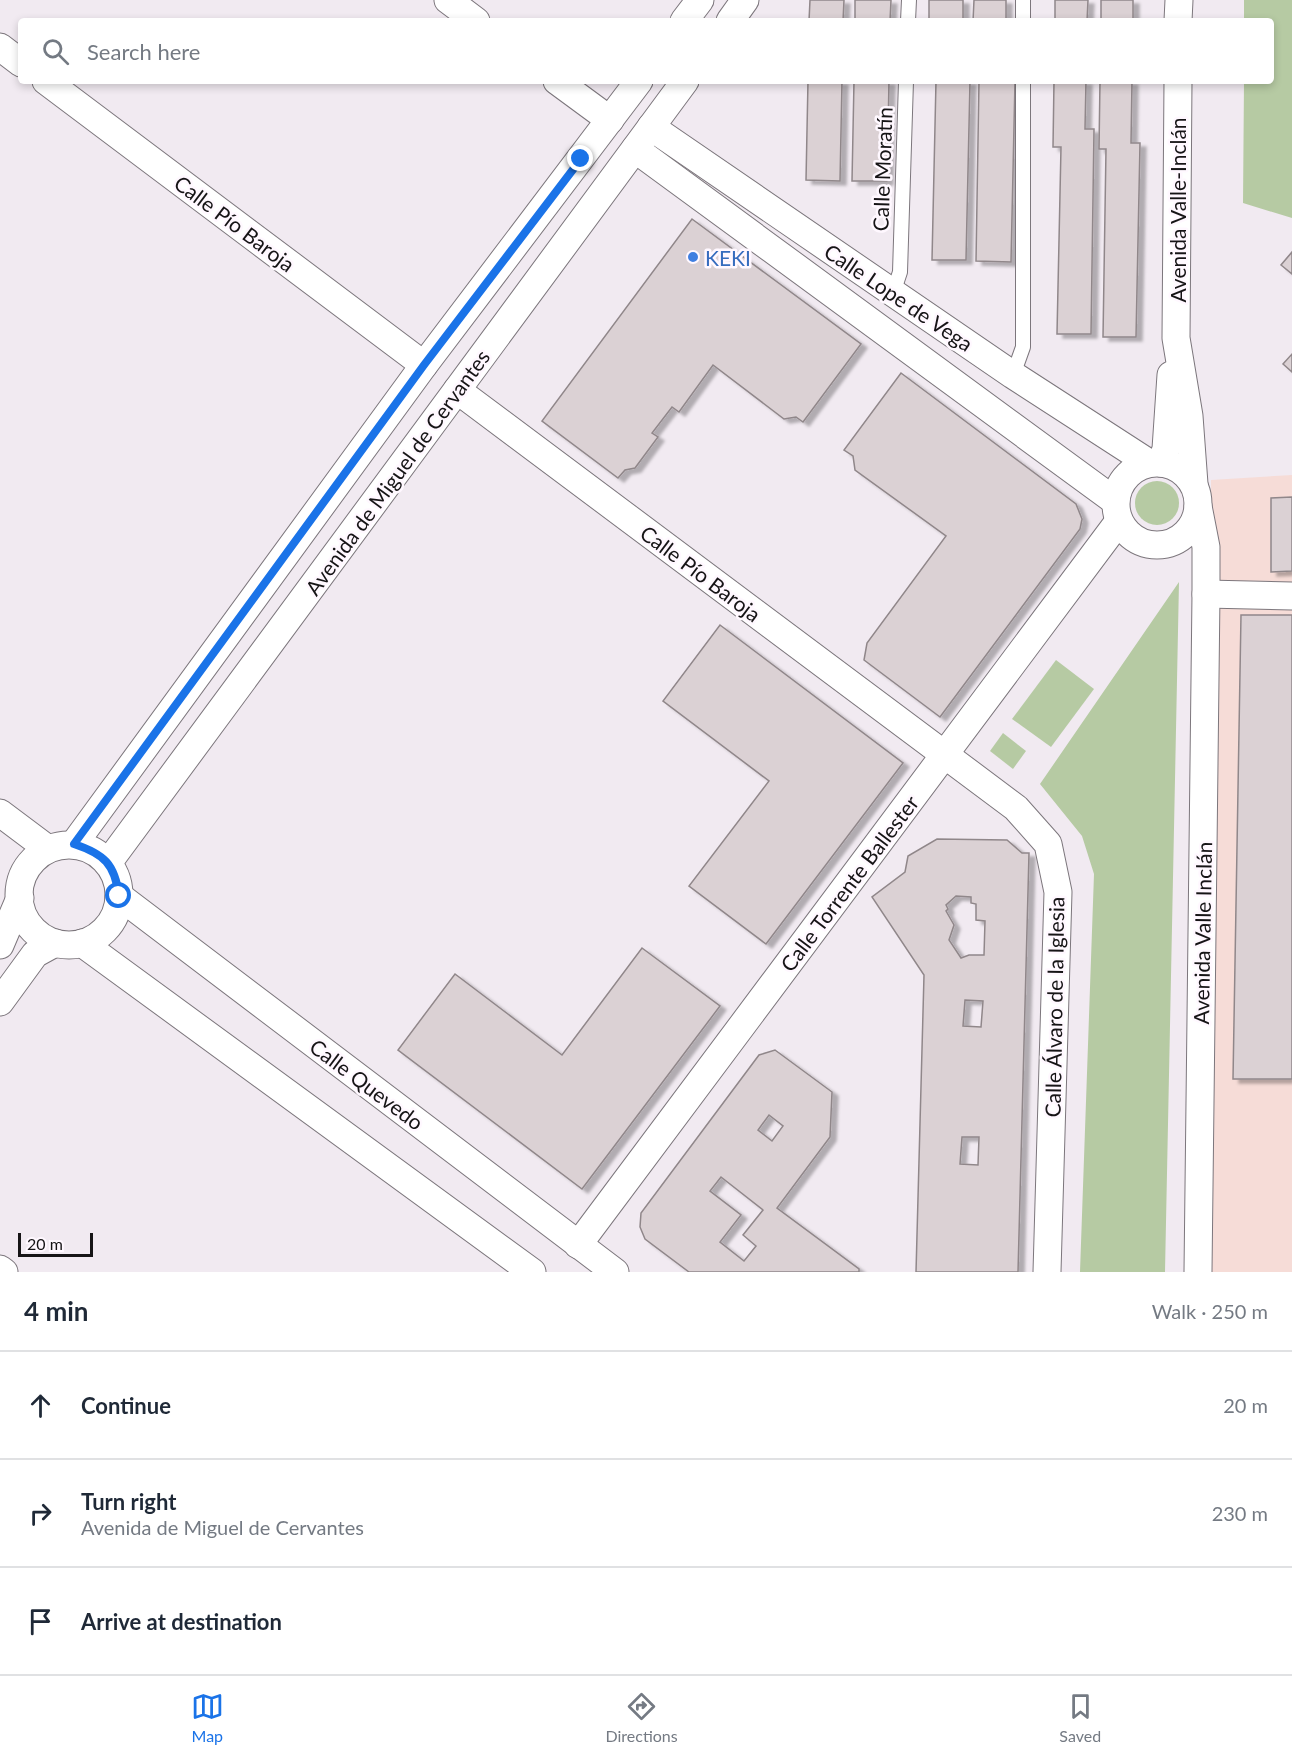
<!DOCTYPE html>
<meta charset="utf-8">
<style>
:root{--surface:#fff;--page:#f6f6f7;--text:#1f2937;--muted:#747a83;--line:#e0e1e3;--accent:#1a73e8}
body{margin:0;font-family:Lato,sans-serif;background:var(--page);color:var(--text)}
.scale{position:absolute;left:18px;bottom:15px;width:75px;box-sizing:border-box;padding-left:6px;border:3px solid #161416;border-top:0;font-size:16px;line-height:21px;white-space:nowrap;color:#161416;-webkit-text-stroke:4px #fff8ff;paint-order:stroke}
.stop{position:absolute;width:18px;height:18px;margin:-14px;border:4px solid #1a73e8;border-radius:50%;background:#fff}
.stop.end{background:#1a73e8;border-color:#fff;box-shadow:0 2px 6px #0008}
.list{margin:0;padding:0;list-style:none}
h2{display:flex;justify-content:space-between;align-items:center;height:78px;margin:0;padding:0 24px;font-size:26px}
h2 small{font-size:20px;font-weight:400;color:var(--muted)}
.list li{display:grid;grid-template-columns:39px 1fr auto;gap:18px;align-items:center;box-sizing:border-box;height:108px;padding:0 24px;border-top:2px solid var(--line)}
.list b{display:block;font-size:22px;white-space:nowrap}
.list p{margin:0;font-size:20px;white-space:nowrap;color:var(--muted)}
.list em{font-size:20px;font-style:normal;color:var(--muted)}
.icon{flex:none;width:33px;height:33px;fill:none;stroke:currentColor;stroke-width:2;stroke-linecap:round;stroke-linejoin:round}
.map{position:relative;flex:none;width:1292px;height:1272px;overflow:hidden}
.search{position:absolute;background:var(--surface);box-shadow:0 3px 9px #0003;left:18px;right:18px;top:18px;height:66px;display:flex;align-items:center;gap:15px;box-sizing:border-box;padding:0 21px;border-radius:6px;color:var(--muted);font-size:22px}
.sheet{height:402px;background:var(--surface)}
nav{display:flex;justify-content:space-around;align-items:center;box-sizing:border-box;height:84px;border-top:2px solid var(--line);background:var(--surface);font-size:16px;color:var(--muted)}
nav a{display:grid;justify-items:center;gap:3px}
nav .on{color:var(--accent)}
.map>svg:first-child{display:block}
.commercial{fill:#f6dcd7}
.green{fill:#b6caa3}
.building{fill:#dbd1d4;stroke:#90878a;stroke-width:1.5;fill-rule:evenodd;filter:url(#shadow)}
.lines{fill:none;stroke-linecap:round;stroke-linejoin:round}
.lane-casing{stroke:#7c767c;stroke-width:16}
.street-casing{stroke:#7c767c;stroke-width:29}
.lane{stroke:#fff;stroke-width:14}
.street{stroke:#fff;stroke-width:27}
.route{stroke:#1a73e8;stroke-width:8}
.shop-dot{fill:#3f7fe0;stroke:#fff8ff;stroke-width:2}
.labels{text-anchor:middle;dominant-baseline:central;stroke-width:5;stroke-linejoin:round;paint-order:stroke}
.street-label{font-size:21px;fill:#161416;stroke:#fff8ff}
.shop-label{font-size:21px;fill:#366cbe;stroke:#fff8ff;text-anchor:start}
</style>
<div class="map">
<svg width="1292" height="1272" viewBox="0 0 1292 1272">
<defs>
<filter id="shadow"><feDropShadow dx="6" dy="4" stdDeviation="1.5" flood-color="#0004"/></filter>
</defs>
<rect width="100%" height="100%" fill="#f1eaf1"/>
<!-- commercial -->
<path class="commercial" d="M1292 475V1272H1210L1211 480Z"/>
<!-- green -->
<g class="green">
<path d="M1244 0H1292V218L1243 203 1244 81H1271V21H1244Z"/>
<circle cx="1157" cy="503" r="22"/>
<path d="M1179 582 1165 1272H1080L1094 874 1082 836 1040 784Z"/>
<path d="M1056 660 1094 689 1051 747 1012 719Z"/>
<path d="M1003 733 1026 751 1013 769 990 751Z"/>
</g>
<!-- building -->
<g class="building">
<path d="M810 0H844L843 21H809Z"/>
<path d="M855 0H891L890 21H855Z"/>
<rect x="929" y="0" width="34" height="21"/>
<path d="M974 0H1006V21H973Z"/>
<path d="M1055 0H1088L1087 21H1055Z"/>
<rect x="1101" y="0" width="32" height="21"/>
<path d="M808 81H842L840 181 806 180Z"/>
<path d="M854 81H889L887 181H852Z"/>
<path d="M936 81H970L966 260H932Z"/>
<path d="M979 81H1015L1011 262 976 261Z"/>
<path d="M1054 81H1086L1085 129H1094L1091 334H1057L1061 147H1053Z"/>
<path d="M1100 81H1132L1131 143H1140L1136 337H1103L1106 149H1099Z"/>
<path d="M692 219 861 344 803 422 796 417 784 419 713 365 679 412 672 407 652 433 658 437 635 468 625 470 618 478 542 421Z"/>
<path d="M1292 252V274L1281 265Z"/>
<path d="M1292 354V372L1283 364Z"/>
<path d="M901 373 1076 504 1082 519 1080 529 940 717 864 660 867 643 946 536 855 470 853 456 844 450Z"/>
<path d="M1292 497V571L1271 572V498Z"/>
<path d="M1241 615H1292V1079H1233Z"/>
<path d="M720 625 903 763 766 944 689 886 769 781 663 701Z"/>
<path d="M937 839 1007 840 1022 853H1029L1018 1272H916L924 975 872 897 905 872 908 856ZM956 896 971 897V903L976 904V920L985 921 984 955H969L961 958 949 940 954 925 946 911 948 909 946 905ZM965 1000 983 1001 981 1027 963 1026ZM962 1137H979L978 1165 960 1164Z"/>
<path d="M642 948 720 1006 582 1189 398 1050 455 974 562 1055Z"/>
<path d="M775 1050 832 1092 830 1137 777 1208 859 1269V1272H689L645 1239 640 1227 641 1213 759 1055ZM769 1115 783 1126 772 1141 758 1130ZM721 1177 763 1210 743 1235 756 1246 744 1261 720 1242 741 1215 710 1191Z"/>
</g>
<g class="lines">
<!-- lane casing -->
<g class="lane-casing">
<g id="lane">
<path d="M908 21 909 0"/>
<path d="M1023 21V0"/>
<path d="M893 293 900 272 906 81"/>
<path d="M1013 375 1023 347V81"/>
</g>
</g>
<!-- street casing -->
<g class="street-casing">
<g id="street">
<path d="M448 0 476 21"/>
<path d="M684 21 700 0"/>
<path d="M730 21 745 0"/>
<path d="M1178 21 1179 0"/>
<path d="M0 47 21 63"/>
<path d="M46 81 424 365"/>
<path d="M557 81 610 120"/>
<path d="M1178 81 1176 338 1189 416 1194 484"/>
<path d="M651 127 1013 375 1149 463"/>
<path d="M635 149 1115 501"/>
<path d="M457 390 1016 808 1048 844 1058 892 1047 1272"/>
<circle cx="1157" cy="504" r="41"/>
<path d="M1161 463 1166 449 1171 375"/>
<path d="M1206 594 1292 596"/>
<path d="M0 813 48 849"/>
<path d="M74 844 424 365 639 81"/>
<circle cx="69" cy="895" r="50"/>
<path d="M108 863 685 81"/>
<path d="M119 896 615 1272"/>
<path d="M82 943 532 1272"/>
<path d="M0 945 20 898"/>
<path d="M0 1002 35 954 55 943"/>
<path d="M578 1245 1119 521"/>
<path d="M0 1269 4 1272"/>
<path d="M1198 1272 1206 594V547L1198 506"/>
</g>
</g>
<!-- lane -->
<use href="#lane" class="lane"/>
<!-- street -->
<use href="#street" class="street"/>
</g>
<g class="lines">
<!-- route -->
<path class="route" d="M119 896C115 864 104 854 74 844L424 365 581 159"/>
</g>
<!-- markers -->
<circle class="shop-dot" cx="693" cy="257" r="6"/>
<g class="labels">
<!-- street labels -->
<g class="street-label">
<text transform="translate(882 169) rotate(-88)">Calle Moratín</text>
<text transform="translate(1177 210) rotate(-90)">Avenida Valle-Inclán</text>
<text transform="translate(235 223) rotate(37)">Calle Pío Baroja</text>
<text transform="translate(899 297) rotate(34)">Calle Lope de Vega</text>
<text transform="translate(397 472) rotate(-54)">Avenida de Miguel de Cervantes</text>
<text transform="translate(701 573) rotate(37)">Calle Pío Baroja</text>
<text transform="translate(849 883) rotate(-53)">Calle Torrente Ballester</text>
<text transform="translate(1202 933) rotate(-89)">Avenida Valle Inclán</text>
<text transform="translate(1054 1007) rotate(-89)">Calle Álvaro de la Iglesia</text>
<text transform="translate(367 1084) rotate(37)">Calle Quevedo</text>
</g>
<!-- shop labels -->
<g class="shop-label">
<text x="705" y="257">KEKI</text>
</g>
</g>
</svg>
<div class="scale">20 m</div>
<div class="stop" style="left:119px;top:896px"></div>
<div class="stop end" style="left:581px;top:159px"></div>
<div class="search"><svg class="icon" aria-label="search" viewBox="0 0 24 24"><circle cx="10" cy="10" r="6"/><path d="M15 15l6 6"/></svg>Search here</div>
</div>
<section class="sheet">
<h2>4 min<small>Walk · 250 m</small></h2>
<ul class="list">
<li><svg class="icon" aria-label="ahead" viewBox="0 0 24 24"><path d="M12 20V5M6 11l6-6 6 6"/></svg><div><b>Continue</b></div><em>20 m</em></li>
<li><svg class="icon" aria-label="right" viewBox="0 0 24 24"><path d="M7 20v-9h11M14 6l5 5-5 5"/></svg><div><b>Turn right</b><p>Avenida de Miguel de Cervantes</p></div><em>230 m</em></li>
<li><svg class="icon" aria-label="arrive" viewBox="0 0 24 24"><path d="M6 21V4h12l-3 4 3 4H6"/></svg><div><b>Arrive at destination</b></div></li>
</ul>
</section>
<nav>
<a class="on"><svg class="icon" aria-label="map" viewBox="0 0 24 24"><path d="M3 6l6-2 6 2 6-2v14l-6 2-6-2-6 2zM9 4v14M15 6v14"/></svg>Map</a>
<a><svg class="icon" aria-label="directions" viewBox="0 0 24 24"><path d="M12 3l9 9-9 9-9-9zM9 14v-3h6M13 9l2 2-2 2"/></svg>Directions</a>
<a><svg class="icon" aria-label="saved" viewBox="0 0 24 24"><path d="M7 4h10v16l-5-4-5 4z"/></svg>Saved</a>
</nav>
